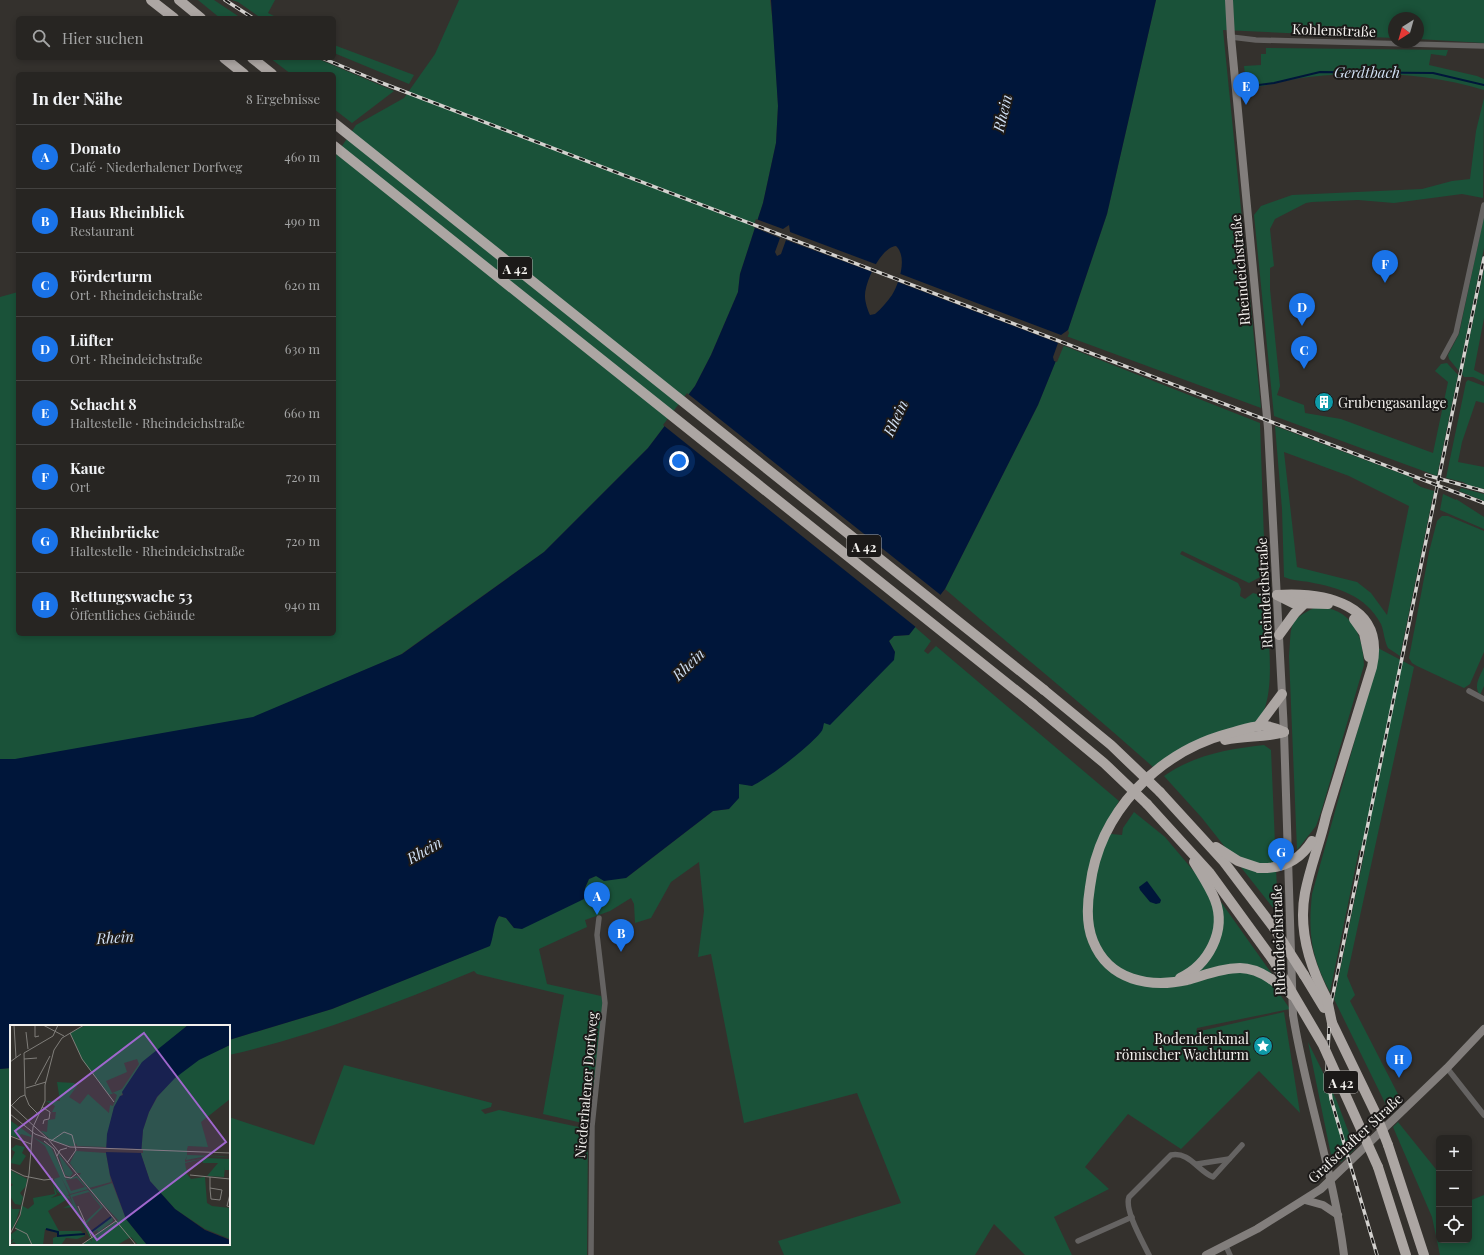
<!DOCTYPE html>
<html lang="de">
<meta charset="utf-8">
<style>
:root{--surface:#272522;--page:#2f2d2a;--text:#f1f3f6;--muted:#a4a5a5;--line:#434240;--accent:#1a73e8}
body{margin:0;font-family:"Playfair Display",serif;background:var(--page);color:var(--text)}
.controls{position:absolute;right:12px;bottom:12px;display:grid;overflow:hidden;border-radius:6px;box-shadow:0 2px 6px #0003}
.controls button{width:36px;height:36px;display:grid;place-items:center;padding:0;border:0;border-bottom:1px solid var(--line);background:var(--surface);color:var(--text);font:20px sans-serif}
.compass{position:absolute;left:1388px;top:12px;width:36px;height:36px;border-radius:50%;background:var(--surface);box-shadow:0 2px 6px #0003;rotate:217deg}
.you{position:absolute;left:679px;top:461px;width:14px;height:14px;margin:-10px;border:3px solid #fff;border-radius:50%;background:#1a73e8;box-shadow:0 0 0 6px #1a73e833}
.badge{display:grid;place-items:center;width:26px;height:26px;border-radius:50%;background:var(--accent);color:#fff;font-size:13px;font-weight:700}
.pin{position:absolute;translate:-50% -33px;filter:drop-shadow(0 1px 2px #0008)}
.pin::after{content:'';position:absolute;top:21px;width:14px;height:12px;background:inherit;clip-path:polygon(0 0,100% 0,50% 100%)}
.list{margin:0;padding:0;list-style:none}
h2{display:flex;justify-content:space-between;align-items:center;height:52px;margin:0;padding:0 16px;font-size:17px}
h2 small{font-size:13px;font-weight:400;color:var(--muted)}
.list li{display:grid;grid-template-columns:26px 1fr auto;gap:12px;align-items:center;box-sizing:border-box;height:64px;padding:0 16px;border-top:1px solid var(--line)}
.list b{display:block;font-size:15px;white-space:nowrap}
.list p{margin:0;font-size:13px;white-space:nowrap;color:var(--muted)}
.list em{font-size:13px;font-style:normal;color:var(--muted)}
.icon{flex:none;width:22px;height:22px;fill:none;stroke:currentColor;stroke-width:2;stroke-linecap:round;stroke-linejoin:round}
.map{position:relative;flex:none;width:1484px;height:1255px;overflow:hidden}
.search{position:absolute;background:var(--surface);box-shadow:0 2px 6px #0003;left:16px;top:16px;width:320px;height:44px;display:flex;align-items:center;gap:10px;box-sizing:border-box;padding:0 14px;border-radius:6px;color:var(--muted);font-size:15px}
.panel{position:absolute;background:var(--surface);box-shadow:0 2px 6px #0003;left:16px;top:72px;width:320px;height:564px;border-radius:6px}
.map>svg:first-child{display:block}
.green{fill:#1a5239;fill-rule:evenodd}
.water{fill:#00163a;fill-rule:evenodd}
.pier{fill:#34312d}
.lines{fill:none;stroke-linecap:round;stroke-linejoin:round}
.stream{stroke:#00163a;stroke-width:2}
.minor{stroke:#656362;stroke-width:5.5}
.secondary{stroke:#827e7c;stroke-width:8}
.motorway{stroke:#aca6a3;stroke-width:10}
.rail-casing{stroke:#d3d1ce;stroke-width:3.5}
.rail{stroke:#1b1918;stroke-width:2;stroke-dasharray:6;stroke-linecap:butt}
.motorway-bridge{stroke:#aca6a3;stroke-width:10}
.labels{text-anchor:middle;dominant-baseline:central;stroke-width:4;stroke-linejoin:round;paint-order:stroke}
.shield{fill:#1b1918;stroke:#b2b0ae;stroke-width:1}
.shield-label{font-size:13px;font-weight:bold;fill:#f3f1ee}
.street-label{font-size:14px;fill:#f3f1ee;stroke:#1b1918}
.poi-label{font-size:14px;fill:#f3f1ee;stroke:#1b1918;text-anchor:start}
.water-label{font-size:15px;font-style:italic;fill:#d0dff3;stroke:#1b1918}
.inset-river{fill:none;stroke:#00163a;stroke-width:2}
.inset-road{fill:none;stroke:#807e7a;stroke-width:1}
.view{fill:#9f67cd;fill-opacity:0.15;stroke:#9f67cd;stroke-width:2}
.inset-edge{fill:none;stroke:#f3f1ee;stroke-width:2}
</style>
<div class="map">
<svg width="1484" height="1255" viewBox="0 0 1484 1255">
<rect width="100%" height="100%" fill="#34312d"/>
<!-- green -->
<g class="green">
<path d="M198 0H214L241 18H220Z"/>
<path d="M232 0H275L268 13 278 18H261L238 2Z"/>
<path d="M459 0H770L774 32 778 106 776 143 763 203 740 274 738 292 711 355 695 386 648 448 544 552 400 655 248 720 0 762V297L18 292V634H334V158L356 125 404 98 435 54Z"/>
<path d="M1156 0H1484V43L1418 39V18H1394V38L1223 30 1261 408 1066 336 1107 214Z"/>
<path d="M334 45 414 75 409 84 334 53Z"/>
<path d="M1266 48 1448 50 1446 56 1431 54 1429 65 1477 76 1484 79V90C1427 73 1368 70 1309 77 1290 79 1271 85 1253 88V80H1250L1245 75 1244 66 1261 65V54H1266Z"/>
<path d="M270 58H316L394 91 352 123 334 109V74H291Z"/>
<path d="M1484 98 1483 198 1462 194 1394 203 1358 200 1312 202 1306 203 1275 219 1270 229 1274 266 1270 268V289L1280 386 1277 395 1304 405 1305 413 1341 419 1433 453 1448 382 1435 371 1441 364 1447 363 1458 375 1437 476 1274 416 1254 215 1261 206 1292 195 1422 189 1452 181 1470 179 1476 131Z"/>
<path d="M1484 216V248L1459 371 1449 359 1448 355 1459 334Z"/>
<path d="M1484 268V318L1474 370 1484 375V382L1473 377H1464L1462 374Z"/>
<path d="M1062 345 1260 423 1265 570 1262 576 1249 583 1182 551 1180 554 1238 583 1241 589 1240 596 1245 599 1253 593 1264 596C1268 624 1275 684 1264 710 1263 715 1258 719 1255 722L1153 767C1085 706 1014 649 945 589L1038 405Z"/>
<path d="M1468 380 1484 386V403L1476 401 1462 442 1458 462 1484 467V489L1468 485 1463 482 1446 478 1466 382Z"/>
<path d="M1275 426 1413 478V482L1421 487 1434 491 1400 656 1388 648C1384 640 1384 631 1381 624 1365 595 1339 588 1309 582 1301 581 1291 580 1284 577L1282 509ZM1284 452 1349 476 1409 506 1387 615 1371 593 1357 582 1297 567Z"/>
<path d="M1461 488 1484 494V501L1459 491Z"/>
<path d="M1443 494 1456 500V499L1484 517V529L1440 510Z"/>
<path d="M1442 516H1448L1484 531V652L1470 684 1464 688 1417 666 1412 663 1409 658 1429 552 1437 521Z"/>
<path d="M1316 607C1351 607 1363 634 1364 665L1322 809 1316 826 1297 850 1289 656C1292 626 1286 621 1316 607Z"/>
<path d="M915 627 931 641 924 651 928 654 936 646 1119 801 1103 828 1111 834 1122 835 1123 828 1134 812 1165 837 1202 881 1212 902H1221L1272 974 1274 986 1290 1009 1197 1028 1196 1032 1284 1012 1300 1113 1259 1071 1181 1149 1128 1114 1085 1167 1109 1189 1054 1217 1072 1255H1025L994 1224 975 1255H784L778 1241 901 1203 857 1093 744 1123 711 954 698 957 704 911 699 862 671 882 651 918 635 923 634 904 631 898 610 911 585 920 587 927 539 949 547 984 601 996 603 1002 600 1048 587 1124 543 1114 564 995 477 974 474 971C394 1004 313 1036 229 1055V1040L332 1009 489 946C494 936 493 925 499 916L506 918 514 928 585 888 589 879 596 876 626 878 713 811 729 809 739 783 752 786 824 723 895 652 889 641 894 636 909 635Z"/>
<path d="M1378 648 1414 667 1347 976 1355 995 1350 1001 1401 1100 1389 1111 1334 999 1365 850H1359L1330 992C1311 956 1308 934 1312 894L1378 657Z"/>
<path d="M1484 667V686L1480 695C1473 686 1480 676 1484 667Z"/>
<path d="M1264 745 1271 750 1278 914 1202 818 1164 776C1194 755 1228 749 1264 745Z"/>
<path d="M1308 1042 1336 1099 1355 1149 1341 1162 1337 1154 1331 1155Z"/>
<path d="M344 1065 492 1103 491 1107 481 1110 485 1114 499 1110 588 1129 587 1255H0V1069L11 1068V1244H229V1117L314 1145Z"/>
<path d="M1398 1122 1439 1173V1240H1469V1201L1484 1195V1255H1440L1432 1217 1393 1127Z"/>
</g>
<!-- water -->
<g class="water">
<path d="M771 0H1156L1107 214 1066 336 1038 405 945 589 909 635 894 636 889 641 895 652 894 660 830 725 824 723C823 727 823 730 821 732 808 748 770 777 752 786L739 784V798L729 809 713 811 626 878 604 881 596 876 589 879 585 888 584 899 522 929 514 928 506 918 499 916C493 925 494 936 490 946L332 1009 229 1040V1026H11V1068L0 1069V759H15L253 717 402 654 544 552 648 448 695 386 711 355 738 292 740 274 763 203 776 143 778 106ZM896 246C908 257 899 284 892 295 887 302 881 309 875 314L870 315C868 311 865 302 865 297 864 283 881 247 896 246Z"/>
<path d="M1147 881 1161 900 1160 903 1156 904 1150 902 1140 890 1139 887Z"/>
</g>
<!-- pier -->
<g class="pier">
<path d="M756 219 783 229 789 225 790 232 878 265 875 273 786 240 781 254 777 256 775 252 780 238 753 227Z"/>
<path d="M898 273 1061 335 1068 330 1069 333 1057 362 1054 361 1053 357 1058 343 895 281Z"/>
<path d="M687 393 942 596 917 628 663 425Z"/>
</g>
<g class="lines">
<!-- stream -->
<path class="stream" d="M1251 86 1274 83 1320 72 1433 73 1484 85"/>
<!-- minor -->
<g class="minor">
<path d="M1231 37 1256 40 1484 46"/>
<path d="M1443 357 1456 333 1484 205"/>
<path d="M1469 691 1484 699"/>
<path d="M1447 1068 1484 1115"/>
<path d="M1197 1164 1229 1159"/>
<path d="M1078 1241 1132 1217"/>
<path d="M1226 1246 1230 1255"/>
<path d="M591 1255 592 1126 605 1003 597 935 599 918"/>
<path d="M1149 1255C1143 1242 1124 1210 1129 1197L1171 1155C1189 1151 1199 1172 1213 1177L1242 1145"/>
</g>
<!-- secondary -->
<g class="secondary">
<path d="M1229 0 1231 37 1268 428 1284 732 1293 1015C1306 1096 1334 1174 1344 1255"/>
<path d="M1305 1200 1323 1205 1338 1215"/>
<path d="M1206 1255 1257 1229 1321 1189 1447 1068 1484 1029"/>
</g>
<!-- motorway -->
<g class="motorway">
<path d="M151 0 174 18"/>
<path d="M179 0 201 18"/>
<path d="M224 58 244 74"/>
<path d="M252 58 272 74"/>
<path d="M334 123 1044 690"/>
<path d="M334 146 1033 704"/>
<path d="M1277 595C1325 592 1386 604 1372 667L1326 816C1320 843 1310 867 1305 893 1298 930 1310 967 1327 999"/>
<path d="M1277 595 1293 603 1328 604"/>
<path d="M1354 619 1364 633 1369 657"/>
<path d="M1279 635 1295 613 1303 605"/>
<path d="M1259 725 1282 694"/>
<path d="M1225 740C1245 735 1265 738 1284 732"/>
<path d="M1160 792 1224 862 1274 928"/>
<path d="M1147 804 1209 872 1273 960"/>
<path d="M1216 847 1238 861 1259 868"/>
<path d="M1304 975 1324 1008"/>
<path d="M1180 978C1208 965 1227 931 1215 900 1210 887 1201 874 1194 862"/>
<path d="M1271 979C1262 973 1252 968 1240 968 1222 968 1205 975 1187 980 1150 988 1109 981 1093 941 1086 924 1087 905 1090 887 1099 812 1158 752 1230 733 1252 727 1263 721 1284 732"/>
<path d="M1332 1023 1376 1114"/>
<path d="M1388 1145 1424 1255"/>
<path d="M1378 1167 1406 1255"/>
</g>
<!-- rail casing -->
<g class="rail-casing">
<g id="rail">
<path d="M225 0 253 18"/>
<path d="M322 58 382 83 1484 503"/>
<path d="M1426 475 1484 491"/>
<path d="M1377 1255 1331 1099 1327 1070 1330 1009 1484 258"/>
</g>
</g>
<!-- rail -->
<use href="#rail" class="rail"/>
<!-- motorway-bridge -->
<g class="motorway-bridge">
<path d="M1044 690 1111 745 1160 792"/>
<path d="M1033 704 1104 763 1147 804"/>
<path d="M1259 868C1282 869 1300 860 1312 841"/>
<path d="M1274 928 1304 975"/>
<path d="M1273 960 1323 1045 1378 1167"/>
<path d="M1271 979 1292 995"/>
<path d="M1327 999 1332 1023"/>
<path d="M1376 1114 1388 1145"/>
</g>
</g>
<!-- icons -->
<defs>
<g id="building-disc" transform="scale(1)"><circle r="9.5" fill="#0f9aa8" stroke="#1b1918"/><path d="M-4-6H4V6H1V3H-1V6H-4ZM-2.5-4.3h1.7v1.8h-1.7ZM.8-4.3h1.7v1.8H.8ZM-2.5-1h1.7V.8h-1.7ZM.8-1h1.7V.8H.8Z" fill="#fff"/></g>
<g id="sight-disc" transform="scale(1)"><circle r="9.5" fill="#0f9aa8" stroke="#1b1918"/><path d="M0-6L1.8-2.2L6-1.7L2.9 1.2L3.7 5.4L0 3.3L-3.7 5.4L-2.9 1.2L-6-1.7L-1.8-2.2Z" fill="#fff"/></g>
</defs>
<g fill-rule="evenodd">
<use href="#building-disc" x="1324" y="402"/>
<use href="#sight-disc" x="1263" y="1046"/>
</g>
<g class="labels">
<!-- shield labels -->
<g class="shield">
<rect x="498" y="257" width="34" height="22" rx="3"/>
<rect x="847" y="535" width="34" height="22" rx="3"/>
<rect x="1324" y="1071" width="34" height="22" rx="3"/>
</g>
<g class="shield-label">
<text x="515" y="268">A 42</text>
<text x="864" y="546">A 42</text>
<text x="1341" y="1082">A 42</text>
</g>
<!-- street labels -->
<g class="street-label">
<text transform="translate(1334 30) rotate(2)">Kohlenstraße</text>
<text transform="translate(1240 270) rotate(-95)">Rheindeichstraße</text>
<text transform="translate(1264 593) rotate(-93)">Rheindeichstraße</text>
<text transform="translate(1278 940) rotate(-92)">Rheindeichstraße</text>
<text transform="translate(586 1085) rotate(-85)">Niederhalener Dorfweg</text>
<text transform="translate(1355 1138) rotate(-43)">Grafschafter Straße</text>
</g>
<!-- poi labels -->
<g class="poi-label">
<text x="1338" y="402">Grubengasanlage</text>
<text x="1249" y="1038" text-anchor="end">Bodendenkmal<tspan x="1249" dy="16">römischer Wachturm</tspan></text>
</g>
<!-- water labels -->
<g class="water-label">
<text x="1367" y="72">Gerdtbach</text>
<text transform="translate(1002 113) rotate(-77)">Rhein</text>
<text transform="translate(895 418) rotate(-65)">Rhein</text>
<text transform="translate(688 664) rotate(-44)">Rhein</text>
<text transform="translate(424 850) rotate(-30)">Rhein</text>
<text transform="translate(115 937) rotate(-4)">Rhein</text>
</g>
</g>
<!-- overview -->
<g transform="translate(10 1025)">
<rect width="220" height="220" fill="#34312d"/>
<path d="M76 0H178L129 42 104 82 96 122 67 121 66 118 65 121H60L42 116 31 106 37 107 38 95 45 94 46 87H42L45 81 36 76H50L47 57 64 58 67 61 59 72 70 79 78 69 99 88 100 80 103 81 105 76 107 70 104 68 99 70 73 36 60 8ZM127 34 129 39 112 64 102 68 96 56 117 47 114 38ZM220 20V74L191 97 198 122 178 121 177 124V130L211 131 220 132 197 131 176 135 177 131 175 135V137L196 133 220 134V145H215V142L214 152 197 151 208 138H193L192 134 175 138 177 149 181 154 195 152 197 178 202 181 220 183V214L195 204 165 184 140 156 131 129 133 105 139 87 148 71 165 52 189 34ZM1 96 22 111 21 112 11 109 8 113 0 110ZM23 112 41 122 56 154 67 151 78 164 60 169 51 152 59 169 57 171H59L64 181 60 170 78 165 93 182 77 198 81 207 102 192 103 196 87 208 88 205 81 208 80 213 64 182 53 183 62 179 59 173 38 186 49 206H71L75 211 67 214 56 213 51 220H43V213L48 211 47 208 35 204 33 220H7L4 217 0 219 4 214 0 216V210L7 205 5 202 11 190V180L18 184 24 179 23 173 45 169 42 154 47 169 41 173 52 170 47 167 44 154 50 152 35 121ZM67 153 75 162 61 166 56 155ZM79 167 91 182 74 198 62 172ZM6 120 15 122 12 128 16 131 10 140 0 138 5 127 1 124ZM66 126 96 128 101 157 79 163 69 151 71 148H67L60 138ZM48 128 63 148 60 152 55 150ZM0 145 17 154 16 161 10 168 13 172 11 180 5 179 0 171V162L3 160 0 157ZM102 158 116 194 137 220H128L121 212 107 220H72L80 214 82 217 81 213 108 195 80 165ZM0 176 2 184H10L3 204 0 202Z" fill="#1a5239" fill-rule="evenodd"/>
<path d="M178 0H220V20L189 35 165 53 147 72 139 87 133 105 131 129 140 156 165 184 195 205 220 215V220H137L116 194 100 150 96 128 97 109 104 82 110 71 113 70 112 67 132 37Z" fill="#00163a"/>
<path d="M94 123 133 124V128L94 127Z" fill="#34312d"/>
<path class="inset-river" d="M36 204 48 207V211L75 209M81 207 101 192"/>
<path class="inset-road" d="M4 0 6 33M25 0V12L29 11M33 0 54 11M16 7 18 24M60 8 72 34 104 77M14 34 27 33M0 37 11 29M25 59 40 31M16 63 36 57M0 79 38 114 126 220M0 82 10 72 15 70M32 82 40 87 39 94 34 95 33 99M0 89 25 109 60 122 220 128M28 89 19 80 15 70 14 28 43 11 48 0M0 111 21 119M34 116 44 124 55 152 61 153 66 149M41 116 54 107 62 110 66 125 57 138M47 131 50 125 57 123M0 144 14 151 34 155 43 154M180 150 220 154M200 152V164L201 174 210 175 212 165 200 163M220 169 217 181 220 182M68 181 82 213M5 203 17 209 22 220M0 209 10 190 19 149 23 102 35 76V60L44 25 52 13 74 0M71 220 106 196"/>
<path class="view" d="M134 8 216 117 87 215 5 106Z"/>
<rect width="220" height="220" class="inset-edge"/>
</g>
</svg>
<div class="controls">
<button>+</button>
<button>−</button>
<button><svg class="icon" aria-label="locate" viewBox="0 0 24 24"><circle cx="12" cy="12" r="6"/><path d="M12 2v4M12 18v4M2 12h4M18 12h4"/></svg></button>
</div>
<svg class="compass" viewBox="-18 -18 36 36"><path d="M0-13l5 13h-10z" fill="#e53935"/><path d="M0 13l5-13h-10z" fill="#a4a5a5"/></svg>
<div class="you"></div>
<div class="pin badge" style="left:597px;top:915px">A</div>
<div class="pin badge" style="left:621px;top:952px">B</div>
<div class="pin badge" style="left:1304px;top:369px">C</div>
<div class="pin badge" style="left:1302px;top:326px">D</div>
<div class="pin badge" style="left:1246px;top:105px">E</div>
<div class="pin badge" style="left:1385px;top:283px">F</div>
<div class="pin badge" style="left:1281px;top:871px">G</div>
<div class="pin badge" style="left:1399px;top:1078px">H</div>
<div class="search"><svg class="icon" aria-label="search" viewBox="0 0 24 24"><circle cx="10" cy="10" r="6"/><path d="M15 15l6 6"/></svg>Hier suchen</div>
<section class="panel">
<h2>In der Nähe<small>8 Ergebnisse</small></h2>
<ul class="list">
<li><span class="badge">A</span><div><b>Donato</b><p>Café · Niederhalener Dorfweg</p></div><em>460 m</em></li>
<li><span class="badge">B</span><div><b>Haus Rheinblick</b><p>Restaurant</p></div><em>490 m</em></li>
<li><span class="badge">C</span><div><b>Förderturm</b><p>Ort · Rheindeichstraße</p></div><em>620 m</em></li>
<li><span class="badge">D</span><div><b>Lüfter</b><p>Ort · Rheindeichstraße</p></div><em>630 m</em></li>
<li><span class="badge">E</span><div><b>Schacht 8</b><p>Haltestelle · Rheindeichstraße</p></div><em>660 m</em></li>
<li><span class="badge">F</span><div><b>Kaue</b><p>Ort</p></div><em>720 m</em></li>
<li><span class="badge">G</span><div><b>Rheinbrücke</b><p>Haltestelle · Rheindeichstraße</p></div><em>720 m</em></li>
<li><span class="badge">H</span><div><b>Rettungswache 53</b><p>Öffentliches Gebäude</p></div><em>940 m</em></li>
</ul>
</section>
</div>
